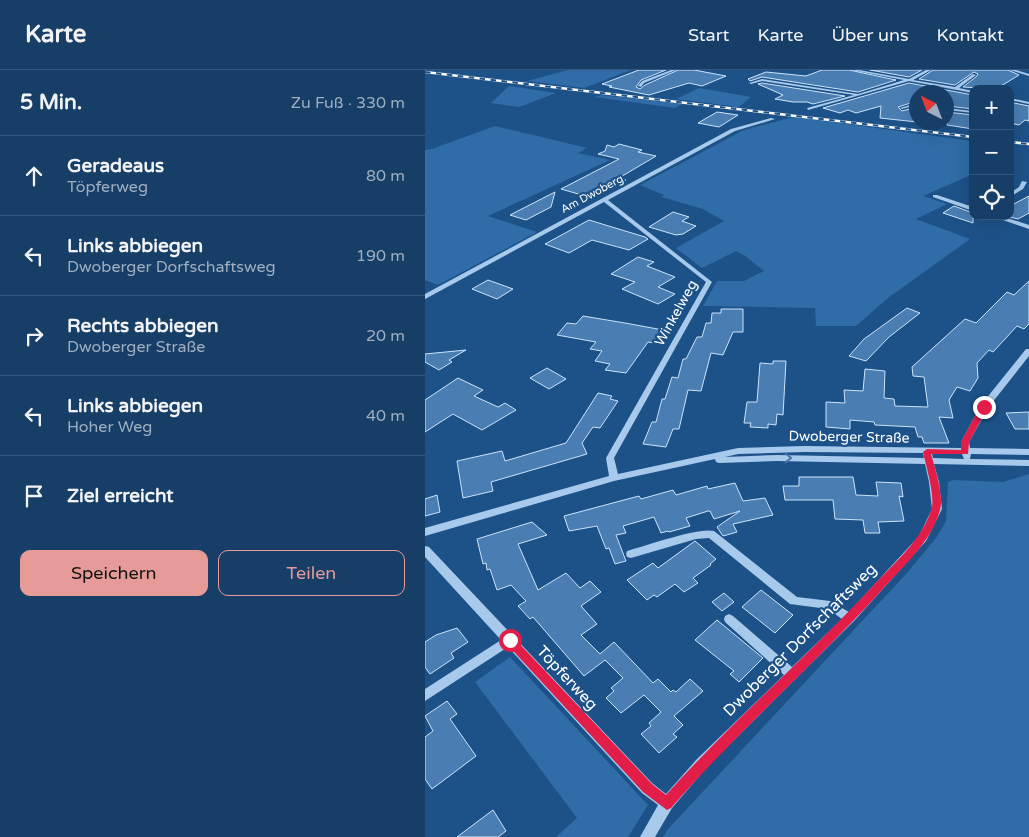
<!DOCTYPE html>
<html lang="de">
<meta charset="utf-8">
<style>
:root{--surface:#163e67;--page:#1f456d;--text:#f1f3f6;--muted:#9eaec0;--line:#35577b;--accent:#e69b98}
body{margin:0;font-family:"Varela Round",sans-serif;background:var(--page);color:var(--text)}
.controls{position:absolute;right:15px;top:15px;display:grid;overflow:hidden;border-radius:10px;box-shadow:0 5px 20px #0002}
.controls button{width:45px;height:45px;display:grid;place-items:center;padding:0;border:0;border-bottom:1px solid var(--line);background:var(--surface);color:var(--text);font:25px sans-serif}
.compass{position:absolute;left:484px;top:15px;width:45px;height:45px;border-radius:50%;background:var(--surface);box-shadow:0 5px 20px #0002;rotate:318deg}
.stop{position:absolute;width:15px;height:15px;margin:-11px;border:4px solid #e11d48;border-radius:50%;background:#fff}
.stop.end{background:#e11d48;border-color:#fff;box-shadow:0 1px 5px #0008}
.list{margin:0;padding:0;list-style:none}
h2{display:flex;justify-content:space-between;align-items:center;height:65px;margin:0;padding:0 20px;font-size:21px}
h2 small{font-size:16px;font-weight:400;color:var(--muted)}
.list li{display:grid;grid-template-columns:32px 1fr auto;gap:15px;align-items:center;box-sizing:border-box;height:80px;padding:0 20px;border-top:1px solid var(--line)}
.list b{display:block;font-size:19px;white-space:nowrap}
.list p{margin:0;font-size:16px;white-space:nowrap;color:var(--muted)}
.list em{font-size:16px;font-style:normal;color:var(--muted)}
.actions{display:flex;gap:10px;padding:15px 20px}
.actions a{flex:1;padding:11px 0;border:1px solid var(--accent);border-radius:10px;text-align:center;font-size:18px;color:var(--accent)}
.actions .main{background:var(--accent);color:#111}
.icon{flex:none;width:28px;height:28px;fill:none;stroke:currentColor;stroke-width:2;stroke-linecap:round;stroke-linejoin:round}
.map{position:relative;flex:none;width:604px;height:767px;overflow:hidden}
header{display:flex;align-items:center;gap:30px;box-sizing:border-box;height:70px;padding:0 25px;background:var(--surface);border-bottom:1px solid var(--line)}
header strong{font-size:24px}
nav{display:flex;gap:28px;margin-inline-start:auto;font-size:18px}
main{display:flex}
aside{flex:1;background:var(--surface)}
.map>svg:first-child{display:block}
.green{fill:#306ca7}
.building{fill:#4a7eb3;stroke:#cce3f9}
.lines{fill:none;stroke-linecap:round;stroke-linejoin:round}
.minor{fill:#a7caec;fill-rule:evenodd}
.rail-casing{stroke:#fff;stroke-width:2.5}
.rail{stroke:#1d5289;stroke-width:2;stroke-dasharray:5.5;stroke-linecap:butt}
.oneway{stroke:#4676a7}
.route{fill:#e11d48}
.labels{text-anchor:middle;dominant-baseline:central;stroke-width:4.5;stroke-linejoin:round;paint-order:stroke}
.far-street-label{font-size:11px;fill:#fff;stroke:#1d5289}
.street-label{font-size:14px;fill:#fff;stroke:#1d5289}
.near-street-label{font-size:16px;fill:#fff;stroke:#1d5289}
</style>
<header>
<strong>Karte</strong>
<nav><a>Start</a><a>Karte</a><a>Über uns</a><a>Kontakt</a></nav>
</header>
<main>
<aside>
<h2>5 Min.<small>Zu Fuß · 330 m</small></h2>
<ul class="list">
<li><svg class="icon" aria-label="ahead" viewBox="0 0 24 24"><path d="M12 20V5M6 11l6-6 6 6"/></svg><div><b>Geradeaus</b><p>Töpferweg</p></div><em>80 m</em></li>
<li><svg class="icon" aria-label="left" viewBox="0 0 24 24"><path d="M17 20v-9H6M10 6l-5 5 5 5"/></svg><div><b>Links abbiegen</b><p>Dwoberger Dorfschaftsweg</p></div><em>190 m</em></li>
<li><svg class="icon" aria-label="right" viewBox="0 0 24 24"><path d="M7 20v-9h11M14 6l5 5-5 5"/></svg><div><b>Rechts abbiegen</b><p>Dwoberger Straße</p></div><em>20 m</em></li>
<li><svg class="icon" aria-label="left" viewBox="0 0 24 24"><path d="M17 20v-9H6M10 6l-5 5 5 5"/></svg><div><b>Links abbiegen</b><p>Hoher Weg</p></div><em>40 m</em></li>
<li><svg class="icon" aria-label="arrive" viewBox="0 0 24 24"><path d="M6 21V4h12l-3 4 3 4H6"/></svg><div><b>Ziel erreicht</b></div></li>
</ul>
<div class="actions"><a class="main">Speichern</a><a>Teilen</a></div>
</aside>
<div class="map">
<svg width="604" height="767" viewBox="0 0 604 767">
<rect width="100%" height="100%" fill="#1d5289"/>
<!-- green -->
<g class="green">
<path d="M143 0H206L159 18 102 11Z"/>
<path d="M84 16 131 23 94 37 66 33Z"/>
<path d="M274 18 326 27 314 37 251 29Z"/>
<path d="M176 25 257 34 250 38 170 27Z"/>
<path d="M369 47 548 71V104L498 126 522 134 491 149 545 169 463 228 431 256H391L390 238 278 236 292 211H319L339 201 319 185 311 181 277 198 251 178 299 151 278 139 237 127 239 125 215 115 319 60Z"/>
<path d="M70 56 162 78 153 83 185 90 63 146 112 162 13 215 0 210V80L7 79Z"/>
<path d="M604 404V767H238L244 758 482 503 511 468 521 451 523 412 528 410 578 412Z"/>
<path d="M85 587 223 735 203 767H131L152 748 50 612Z"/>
</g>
<!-- building -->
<g class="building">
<path d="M214 0H241L216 10 211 17 215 19 220 15 253 0H269L301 6 277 16 264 13 224 25 184 17 187 16 177 14Z"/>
<path d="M397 0H424L471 10 433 22 337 7 325 11 323 9 341 2 381 6Z"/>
<path d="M445 0H497L484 7Z"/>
<path d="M508 0H583L594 5 571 19 538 17 552 6 553 4 549 2 530 15 494 9Z"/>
<path d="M337 13 420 26 388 34 382 32H368L350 29 358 25 333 14Z"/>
<path d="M484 13 548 25V39L522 36V22H492V31L473 37 477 41 492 37V52L455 48 456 36 431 43 423 40 415 43 398 38Z"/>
<path d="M589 33 604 36V51L600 50 594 55 585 53V35Z"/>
<path d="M292 42 313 45 294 57 273 53Z"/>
<path d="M522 42 548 45V59L522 55Z"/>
<path d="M194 74 217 80 213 82 231 86 194 108 201 110 167 128 136 119 194 89 173 84 180 81 182 75 189 77Z"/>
<path d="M130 122 126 137 101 150 85 145Z"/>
<path d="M604 126V143L593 149 585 147V136Z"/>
<path d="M529 136 548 143V153L518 143Z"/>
<path d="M248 142 264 147 257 151 271 156 258 164 251 165 224 157Z"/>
<path d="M164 150 220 167 223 169 204 180 167 170 144 183 120 174Z"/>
<path d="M213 187 229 192 222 196 250 207 233 217 250 224 233 234 197 219 210 212 186 204Z"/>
<path d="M63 210 88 219 72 229 47 219Z"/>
<path d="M604 211V254L599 259 592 256 568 282 564 280 552 293 553 308 545 321 532 317 524 330 528 348 514 347 524 373H499L497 367H493L490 357 450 355 449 352 425 350V359L401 357V332L420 333 419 320 438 321 440 299 460 301 459 328 469 329 470 336 503 337 499 307 488 306 487 297 540 249 551 253 582 222 589 225Z"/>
<path d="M482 238 495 243 464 267 441 291 424 286 439 269Z"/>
<path d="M296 239H318V262H308L298 285 286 283 276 321 263 320 254 359H248L241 377 218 374 227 352H231L237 329H240L247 307 253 308 258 289H261L272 267H277L281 253H286L287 243H296Z"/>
<path d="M158 246 200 253 238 260 229 273 223 272 201 303 180 300 185 294 170 291 177 281 165 279 171 272 132 265 142 253 151 254Z"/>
<path d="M41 280 24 290 27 292 14 300 0 292V284Z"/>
<path d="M348 291H361L358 345 352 344 351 355 343 354V358L325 357 326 353H319L322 332H332L335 293 348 294Z"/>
<path d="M122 298 141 309 124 319 105 308Z"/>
<path d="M33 308 58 320 49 326 73 337 80 333 91 340 57 360 28 344 0 362V330Z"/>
<path d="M173 323 187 326 185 329 193 331 175 358 168 357 157 373 162 384 66 412 68 421 38 428 32 391 77 381 80 391 141 373Z"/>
<path d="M604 342V359H590L581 343Z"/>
<path d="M374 407H428L431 425 453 426 451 412 476 413 478 427 474 426 479 451 453 452 455 463H440L438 450 410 449 408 430H360L358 416H374Z"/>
<path d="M310 413 318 431 340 428 348 445 308 454 312 462 298 466 292 457 315 441 289 449 285 441H283L261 448 265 456 244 462 243 461 236 463 229 447 198 456 201 463 191 465 201 491 190 494 184 478 181 479 172 456 144 461 139 446 214 426 216 429 248 420 251 425 282 416 283 419Z"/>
<path d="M12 425 15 442 0 446V429Z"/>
<path d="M107 452 122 465 93 474 113 520 141 503 155 518 165 511 176 522 156 536 172 554 156 565 175 584 189 572 228 613 233 609 246 622 248 620 251 622 265 609 278 621 249 646 258 655 248 664 252 667 234 683 216 664 226 656 224 653 236 642 219 625 196 643 181 628 189 621 186 618 198 608 180 590 159 606 108 547 105 549 93 536 101 531 86 515 72 520 65 499 62 500 61 493 58 494 52 469Z"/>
<path d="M270 471 291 489 285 494 286 495 268 508 273 513 259 522 250 514 232 527 229 525 222 530 202 510 228 493 233 498Z"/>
<path d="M336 520 368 545 350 563 317 537Z"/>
<path d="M299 523 309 532 297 541 287 532Z"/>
<path d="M292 550 338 588 314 612 305 604 309 601 270 570Z"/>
<path d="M32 558 43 572 26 583 29 588 5 604 0 597V572L11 565Z"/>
<path d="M22 631 32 644 25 649 51 686 7 719 0 709V667L8 661 0 646Z"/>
<path d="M68 740 81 761 73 767H32Z"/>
</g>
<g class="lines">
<!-- minor -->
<g class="minor">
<path d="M246 0H251L219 13 216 17 213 16 217 11Z"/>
<path d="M426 0H434L484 9 501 0H506L488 10 530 17 548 4 551 5 534 18 548 21V23L484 11 383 40 382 38 429 25 337 11 326 14 324 13 337 9 433 24 479 10Z"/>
<path d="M585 0H591L604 4V6Z"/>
<path d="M585 28 604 32V34L585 30Z"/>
<path d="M492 33V35L477 39 475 38Z"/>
<path d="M522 38 548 41V43L522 40Z"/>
<path d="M346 48 350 49 310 61 183 130 287 212 189 388 193 404 313 378 379 376 536 378V372L556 335 601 279H604V286L563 338 544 372 545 378 604 379V385L546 384 545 389 604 390V396L509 394 514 412 517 439 501 471 429 551 282 697 247 738 230 767H215L233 735 217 723 83 577 0 631V619L76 570 0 487V476L4 477 227 713 241 724 272 689 359 605 300 552 299 549 300 546 304 544 308 546 367 597 417 549 403 539 365 534 284 468 271 469 206 488 202 487 201 484 202 481C220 476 274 457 289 461L372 527 405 531 424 542 494 466 507 439 504 412 500 394 352 391 294 393 291 392 290 389 189 411 0 466V458L184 406 181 388 281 212 179 132 2 228 0 229V224L306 59ZM379 382 498 383 499 388 352 385 300 387 313 384ZM507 384H537L539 389 508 388Z"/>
<path d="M597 111 602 112 598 119 585 127V123L594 117Z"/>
<path d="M508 125H512L548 137V141L508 127Z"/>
<path d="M566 146H576L604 155V159Z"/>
</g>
<!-- rail casing -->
<g class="rail-casing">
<g id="rail">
<path d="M0 2 548 67"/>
<path d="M585 72 604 74"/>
</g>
</g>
<!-- rail -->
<use href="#rail" class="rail"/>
</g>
<!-- one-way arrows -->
<defs><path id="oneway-chevron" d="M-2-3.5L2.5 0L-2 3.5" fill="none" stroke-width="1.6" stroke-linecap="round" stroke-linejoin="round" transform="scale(1.25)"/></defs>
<use class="oneway" href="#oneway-chevron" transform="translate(363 388) rotate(1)"/>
<!-- route -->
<path class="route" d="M556 335 563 337 544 372 543 384H506C510 398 519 427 515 440 506 473 477 497 455 522 388 596 312 662 246 738L242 740 218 722 81 573 80 570 81 567H88L227 714 241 725C306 652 380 589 446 518 468 494 495 472 506 441 511 428 501 396 498 382L502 379 536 380V372Z"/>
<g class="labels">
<!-- far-street labels -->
<g class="far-street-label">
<text transform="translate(167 124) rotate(-28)">Am Dwoberg</text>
</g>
<!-- street labels -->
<g class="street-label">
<text transform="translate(251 243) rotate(-61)">Winkelweg</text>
<text transform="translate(424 367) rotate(1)">Dwoberger Straße</text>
</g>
<!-- near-street labels -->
<g class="near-street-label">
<text transform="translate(375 570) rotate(-45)">Dwoberger Dorfschaftsweg</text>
<text transform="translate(142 608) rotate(47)">Töpferweg</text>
</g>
</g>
</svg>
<div class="controls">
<button>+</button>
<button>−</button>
<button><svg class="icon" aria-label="locate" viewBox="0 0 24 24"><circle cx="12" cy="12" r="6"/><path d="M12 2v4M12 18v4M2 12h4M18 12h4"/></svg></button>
</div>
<svg class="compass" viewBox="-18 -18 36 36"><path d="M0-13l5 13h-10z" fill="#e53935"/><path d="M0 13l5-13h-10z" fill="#9eaec0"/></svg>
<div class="stop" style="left:85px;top:570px"></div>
<div class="stop end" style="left:559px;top:337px"></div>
</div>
</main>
